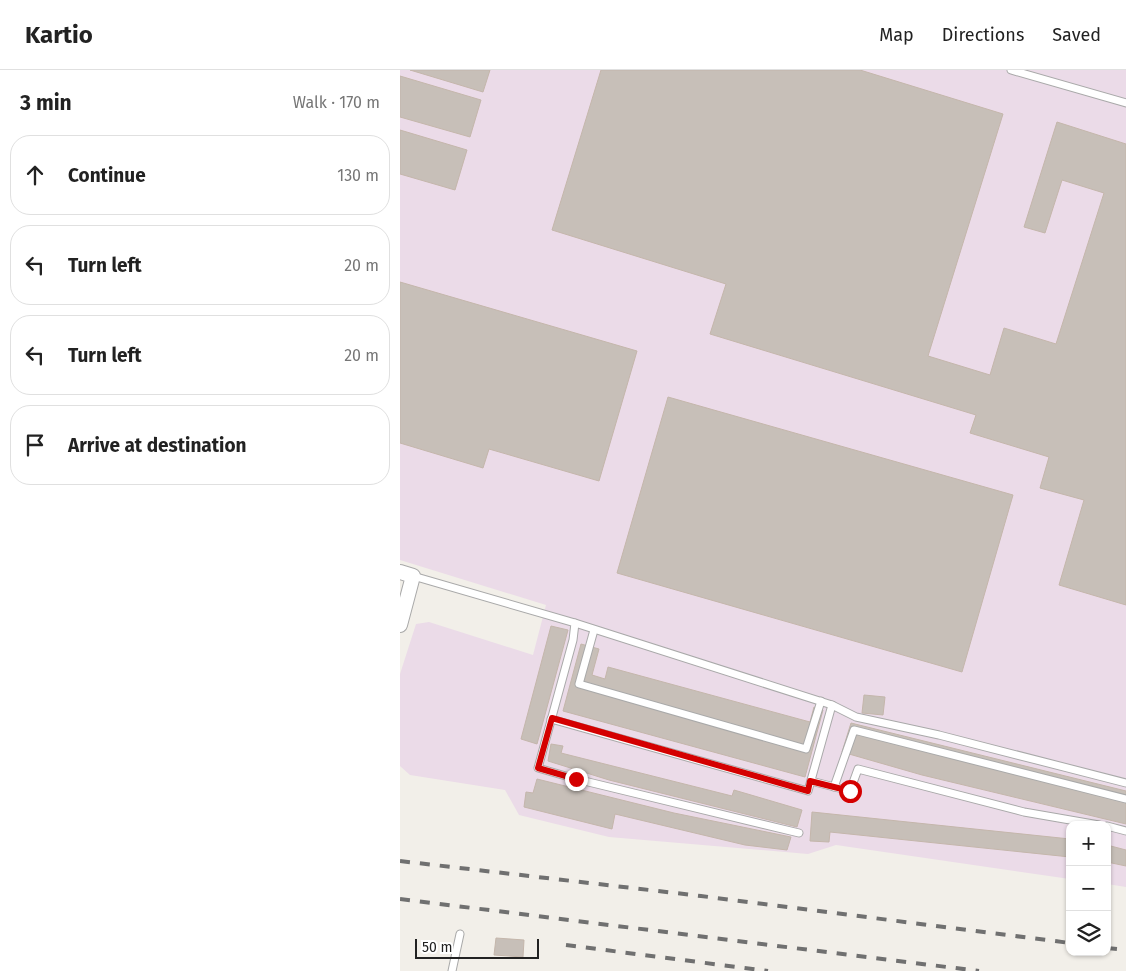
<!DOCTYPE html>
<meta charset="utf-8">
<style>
:root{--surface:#fff;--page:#f2f2f2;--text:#222;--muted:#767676;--line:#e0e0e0}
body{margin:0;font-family:"Fira Sans",sans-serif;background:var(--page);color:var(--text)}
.controls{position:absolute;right:15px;bottom:15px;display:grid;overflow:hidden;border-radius:10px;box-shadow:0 1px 4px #0004}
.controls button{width:45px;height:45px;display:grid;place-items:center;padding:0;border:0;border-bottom:1px solid var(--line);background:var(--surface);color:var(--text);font:25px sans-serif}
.scale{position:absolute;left:15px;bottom:12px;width:124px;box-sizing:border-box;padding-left:5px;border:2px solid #222;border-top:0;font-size:14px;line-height:18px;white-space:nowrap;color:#222;-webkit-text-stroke:4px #fff;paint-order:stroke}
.stop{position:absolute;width:15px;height:15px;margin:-11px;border:4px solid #d40000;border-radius:50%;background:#fff}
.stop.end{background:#d40000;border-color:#fff;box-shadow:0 1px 5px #0008}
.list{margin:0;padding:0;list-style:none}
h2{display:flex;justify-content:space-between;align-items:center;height:65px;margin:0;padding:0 20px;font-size:21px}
h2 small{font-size:16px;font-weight:400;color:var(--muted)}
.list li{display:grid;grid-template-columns:32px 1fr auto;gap:15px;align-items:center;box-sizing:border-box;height:80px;margin:0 10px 10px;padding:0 10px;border:1px solid var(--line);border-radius:20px}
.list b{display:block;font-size:19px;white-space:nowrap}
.list em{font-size:16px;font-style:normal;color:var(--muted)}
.icon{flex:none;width:28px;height:28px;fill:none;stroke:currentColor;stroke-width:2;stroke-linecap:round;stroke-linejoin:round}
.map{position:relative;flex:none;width:726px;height:901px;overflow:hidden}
header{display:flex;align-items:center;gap:30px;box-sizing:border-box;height:70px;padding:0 25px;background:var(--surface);border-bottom:1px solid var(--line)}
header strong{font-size:24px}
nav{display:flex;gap:28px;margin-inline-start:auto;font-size:18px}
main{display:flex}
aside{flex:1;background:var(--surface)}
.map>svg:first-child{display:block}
.industrial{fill:#ebdbe8}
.building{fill:#c7bfb8;stroke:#c4b6ab}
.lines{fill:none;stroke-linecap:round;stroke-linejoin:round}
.service-casing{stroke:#a9a9a9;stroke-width:9}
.minor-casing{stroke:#a9a9a9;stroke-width:16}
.service{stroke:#fff;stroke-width:7}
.minor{stroke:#fff;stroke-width:14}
.rail{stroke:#707070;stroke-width:4;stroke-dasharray:10 10;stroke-linecap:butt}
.route{stroke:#d40000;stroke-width:6}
</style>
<header>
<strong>Kartio</strong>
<nav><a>Map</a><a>Directions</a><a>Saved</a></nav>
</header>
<main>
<aside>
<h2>3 min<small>Walk · 170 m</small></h2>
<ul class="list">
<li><svg class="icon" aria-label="ahead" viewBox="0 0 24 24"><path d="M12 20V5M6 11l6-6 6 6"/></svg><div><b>Continue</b></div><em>130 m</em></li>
<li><svg class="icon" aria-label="left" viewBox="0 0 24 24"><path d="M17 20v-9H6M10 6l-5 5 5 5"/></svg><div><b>Turn left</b></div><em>20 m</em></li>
<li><svg class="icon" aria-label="left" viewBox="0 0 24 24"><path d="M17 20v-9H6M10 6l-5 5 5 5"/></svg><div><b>Turn left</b></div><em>20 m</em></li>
<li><svg class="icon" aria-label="arrive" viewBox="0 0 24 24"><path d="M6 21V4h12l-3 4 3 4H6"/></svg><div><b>Arrive at destination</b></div></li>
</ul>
</aside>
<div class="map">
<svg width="726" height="901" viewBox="0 0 726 901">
<rect width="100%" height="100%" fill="#f2efe9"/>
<!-- industrial -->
<path class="industrial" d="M0 0H726V817L707 814V755H670V809L436 775 408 784 209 767 119 745 105 720 10 705 0 696V604L16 554 29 552 133 585 146 535 0 490Z"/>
<!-- building -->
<g class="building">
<path d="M10 0H90L83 22Z"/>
<path d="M201 0H460L603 44 528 286 590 305 604 258 656 274 704 123 662 110 645 163 624 157 657 52 726 74V535L659 515 684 430 640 418 649 387 570 363 576 345 310 264 326 214 152 160Z"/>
<path d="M0 6 81 30 70 67 0 47Z"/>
<path d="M0 60 67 80 55 120 0 104Z"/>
<path d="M0 212 237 281 199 411 89 379 83 398 0 373Z"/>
<path d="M268 327 613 425 562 602 217 503Z"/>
<path d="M151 556 168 560 137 674 121 669Z"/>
<path d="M181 574 199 579 192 605 205 609 208 597 410 652 414 637 423 640 405 707 163 641Z"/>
<path d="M464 625 485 627 483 645 462 643Z"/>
<path d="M451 653 726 721V754L522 705 442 682Z"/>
<path d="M151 674 163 676 161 683 332 726 334 720 402 740 397 757 209 710 148 691Z"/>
<path d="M137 709 274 743 391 767 387 780 345 775 215 744 212 759 124 737 126 722 133 723Z"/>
<path d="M412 742 670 769V787L430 762 429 772 410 771Z"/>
<path d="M707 775 726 780V796L707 792Z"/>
<path d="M96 868 124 870 123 887 94 885Z"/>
</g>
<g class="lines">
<!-- service casing -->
<g class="service-casing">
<g id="service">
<path d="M611 0 726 33"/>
<path d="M13 506 175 553 173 570 138 698 176 709 399 763"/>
<path d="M194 560 179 614 406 679 421 631"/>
<path d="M432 635 456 647 539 665 726 713"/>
<path d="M151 649 408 721 432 635 175 553"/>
<path d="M411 711 450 721 458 699 624 742 699 755"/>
<path d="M434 717 454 660 726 729"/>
<path d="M707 756 726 761"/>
<path d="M52 901 60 864"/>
</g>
</g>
<!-- minor casing -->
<g class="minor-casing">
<path id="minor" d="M0 502 13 506 0 555"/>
</g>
<!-- service -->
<use href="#service" class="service"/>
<!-- minor -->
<use href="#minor" class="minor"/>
<!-- rail -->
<g class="rail">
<path d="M0 791 301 826 670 873"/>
<path d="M0 829 579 901"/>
<path d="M166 875 368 901"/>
<path d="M707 878 726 880"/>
</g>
</g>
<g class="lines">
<!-- route -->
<path class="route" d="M176 709 138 698 152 648 408 721 410 711 450 721"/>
</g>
</svg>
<div class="controls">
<button>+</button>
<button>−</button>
<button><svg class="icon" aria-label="layers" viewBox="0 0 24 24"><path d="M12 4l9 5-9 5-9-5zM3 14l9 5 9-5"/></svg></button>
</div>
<div class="scale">50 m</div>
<div class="stop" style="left:450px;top:721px"></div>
<div class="stop end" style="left:176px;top:709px"></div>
</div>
</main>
